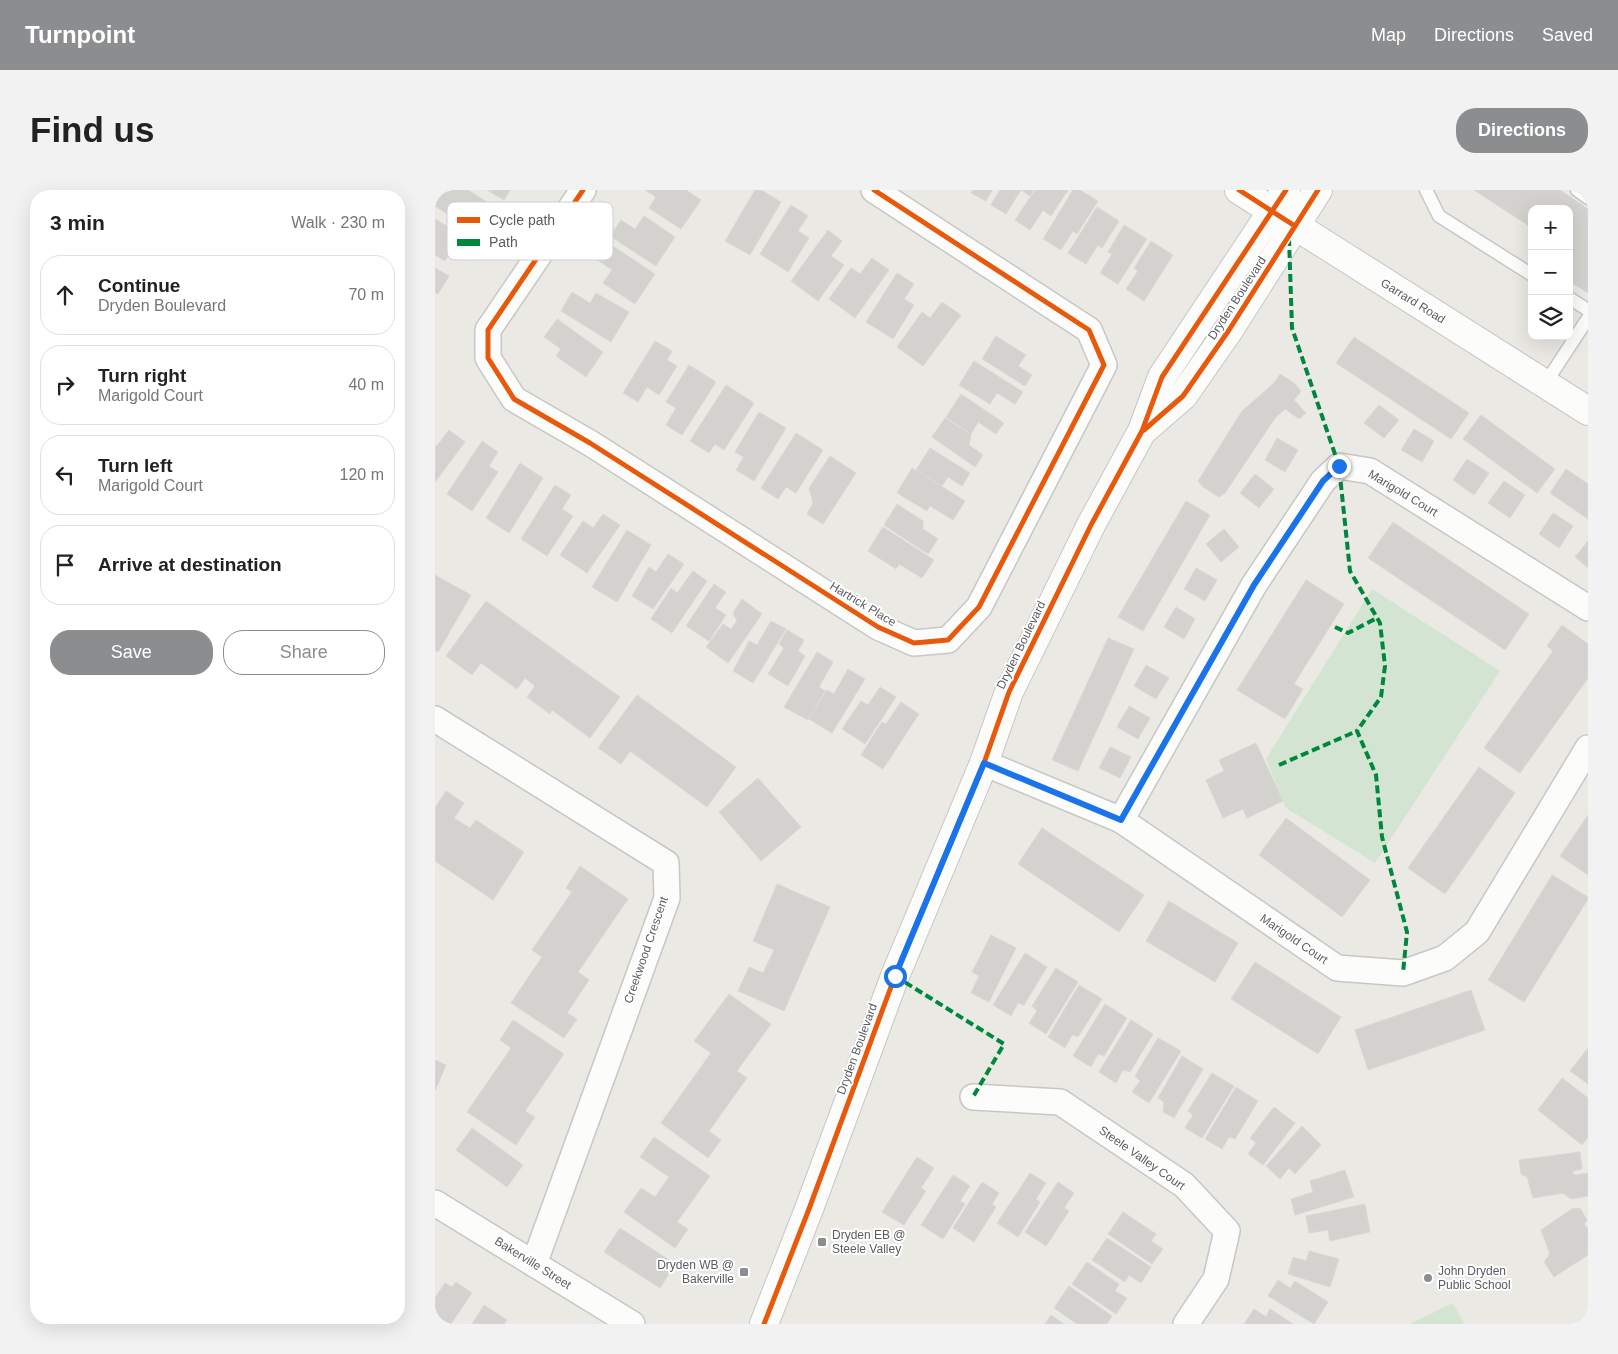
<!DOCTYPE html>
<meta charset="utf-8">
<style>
:root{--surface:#fff;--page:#f2f2f2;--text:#222;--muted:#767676;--line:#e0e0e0;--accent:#8c8d8f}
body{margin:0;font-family:Helvetica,sans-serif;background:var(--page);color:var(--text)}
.controls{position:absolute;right:15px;top:15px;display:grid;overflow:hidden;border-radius:10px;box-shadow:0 5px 20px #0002}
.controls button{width:45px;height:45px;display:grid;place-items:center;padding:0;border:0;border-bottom:1px solid var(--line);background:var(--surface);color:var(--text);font:25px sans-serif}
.stop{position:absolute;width:15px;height:15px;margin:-11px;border:4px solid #1a73e8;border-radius:50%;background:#fff}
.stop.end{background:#1a73e8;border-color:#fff;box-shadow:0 1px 5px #0008}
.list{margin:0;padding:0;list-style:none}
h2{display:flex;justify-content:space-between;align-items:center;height:65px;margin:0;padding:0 20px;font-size:21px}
h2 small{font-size:16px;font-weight:400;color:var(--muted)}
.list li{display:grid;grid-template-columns:32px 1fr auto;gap:15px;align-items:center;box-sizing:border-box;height:80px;margin:0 10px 10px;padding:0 10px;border:1px solid var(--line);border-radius:20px}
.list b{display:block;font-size:19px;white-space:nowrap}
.list p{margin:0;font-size:16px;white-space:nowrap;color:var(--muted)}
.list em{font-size:16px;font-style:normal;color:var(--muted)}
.actions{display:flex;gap:10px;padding:15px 20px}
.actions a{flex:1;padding:11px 0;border:1px solid var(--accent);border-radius:20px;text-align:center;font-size:18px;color:var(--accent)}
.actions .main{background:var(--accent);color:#fff}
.icon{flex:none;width:28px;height:28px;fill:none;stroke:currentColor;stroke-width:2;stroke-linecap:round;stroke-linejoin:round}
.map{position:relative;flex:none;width:1153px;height:1134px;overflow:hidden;border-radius:20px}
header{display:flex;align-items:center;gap:30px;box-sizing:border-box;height:70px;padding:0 25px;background:var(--accent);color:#fff}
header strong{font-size:24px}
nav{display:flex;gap:28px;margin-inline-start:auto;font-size:18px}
.intro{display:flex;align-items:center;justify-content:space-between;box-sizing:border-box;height:120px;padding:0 30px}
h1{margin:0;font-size:35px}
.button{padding:12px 22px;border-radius:20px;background:var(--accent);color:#fff;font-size:18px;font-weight:700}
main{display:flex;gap:30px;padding:0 30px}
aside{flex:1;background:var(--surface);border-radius:20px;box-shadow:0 5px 20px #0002}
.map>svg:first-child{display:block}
.green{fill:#d3e5d2}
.building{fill:#d3d2cf;stroke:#d9d8d4}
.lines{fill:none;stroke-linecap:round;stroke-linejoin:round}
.lane-casing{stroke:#c6c7c6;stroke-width:15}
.street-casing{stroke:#c6c7c6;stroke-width:28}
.secondary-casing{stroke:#c7c6c5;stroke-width:30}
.lane{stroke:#fcfcfb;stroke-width:12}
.street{stroke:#fcfcfb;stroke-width:25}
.secondary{stroke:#fcfcfb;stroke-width:28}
.quiet{stroke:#00873e;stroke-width:4;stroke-dasharray:8 4;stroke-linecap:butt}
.cycleway-casing{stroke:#fff;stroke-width:8}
.cycleway{stroke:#e8590c;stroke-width:5}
.route{stroke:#1a73e8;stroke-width:6}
.poi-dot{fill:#8c8d8f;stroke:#fff;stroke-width:2}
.labels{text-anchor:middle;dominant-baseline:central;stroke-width:4;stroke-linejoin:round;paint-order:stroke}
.street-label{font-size:12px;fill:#5a5c61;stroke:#fff}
.poi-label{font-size:12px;fill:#5a5c61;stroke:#fff;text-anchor:start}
.key{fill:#fff;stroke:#ceced0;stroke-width:1}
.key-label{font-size:14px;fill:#5a5c61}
</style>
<header>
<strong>Turnpoint</strong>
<nav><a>Map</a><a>Directions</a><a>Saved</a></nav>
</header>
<div class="intro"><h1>Find us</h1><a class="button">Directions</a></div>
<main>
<aside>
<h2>3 min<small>Walk · 230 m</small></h2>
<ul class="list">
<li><svg class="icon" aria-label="ahead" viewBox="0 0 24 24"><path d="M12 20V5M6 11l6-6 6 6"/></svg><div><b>Continue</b><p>Dryden Boulevard</p></div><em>70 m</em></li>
<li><svg class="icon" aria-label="right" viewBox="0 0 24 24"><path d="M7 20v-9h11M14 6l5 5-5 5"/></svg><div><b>Turn right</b><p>Marigold Court</p></div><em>40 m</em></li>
<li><svg class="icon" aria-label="left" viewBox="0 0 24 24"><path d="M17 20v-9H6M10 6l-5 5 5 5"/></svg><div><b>Turn left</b><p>Marigold Court</p></div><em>120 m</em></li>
<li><svg class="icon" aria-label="arrive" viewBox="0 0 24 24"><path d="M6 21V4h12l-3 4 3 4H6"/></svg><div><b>Arrive at destination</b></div></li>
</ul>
<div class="actions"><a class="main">Save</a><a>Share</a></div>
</aside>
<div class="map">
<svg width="1153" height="1134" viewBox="0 0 1153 1134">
<rect width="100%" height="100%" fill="#eae9e4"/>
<!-- green -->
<g class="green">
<path d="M937 399 1065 481 940 673 851 618 831 569Z"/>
<path d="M1018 1113 1029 1134H975Z"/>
</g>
<!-- building -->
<g class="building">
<path d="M0 0H33L63 19 45 46 0 16Z"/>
<path d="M52 0H75L69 10Z"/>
<path d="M210 0H251L266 10 246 39 214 18 221 7Z"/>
<path d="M320 0H326L346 12 315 65 290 51Z"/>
<path d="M538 0H557L551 11 536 3Z"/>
<path d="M565 0H598L595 6 586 0 571 24 556 15Z"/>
<path d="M600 0H633L616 26 608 20 595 40 580 30Z"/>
<path d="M638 0H645L663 11 642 44 638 41 626 60 608 49Z"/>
<path d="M1039 0H1125L1153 19V103L1134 91V19H1097V38Z"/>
<path d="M356 15 373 26 363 41 374 48 353 82 325 64Z"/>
<path d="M662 17 684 31 667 58 663 55 651 74 633 63Z"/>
<path d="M209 26 240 47 221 76 175 46 186 30 200 39Z"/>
<path d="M0 29 41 53 30 71 15 62 10 71 0 65Z"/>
<path d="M689 35 712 49 683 94 665 83 677 64 673 62Z"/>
<path d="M393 40 407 51 396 66 409 75 383 111 356 91Z"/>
<path d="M716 51 738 65 709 111 691 99 703 81 699 78Z"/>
<path d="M172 52 220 84 200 114 168 93 177 80 160 68Z"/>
<path d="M437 68 454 80 420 128 394 109 416 78 425 84Z"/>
<path d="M0 78 14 86 3 104 0 102Z"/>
<path d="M462 83 479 94 469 109 479 115 458 149 431 132Z"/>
<path d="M137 102 155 113 161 103 194 122 176 152 126 121Z"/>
<path d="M507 112 526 125 488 176 462 157 487 122 495 128Z"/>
<path d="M122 129 168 162 151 187 121 166 126 159 109 147Z"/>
<path d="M561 146 591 165 583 176 597 185 590 196 547 169Z"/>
<path d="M919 147 1034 223 1016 249 901 173Z"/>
<path d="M220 151 237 161 232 170 242 176 224 205 212 197 203 212 188 203Z"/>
<path d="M539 171 588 202 580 214 562 203 555 214 524 195Z"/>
<path d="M254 175 281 192 247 245 231 235 241 218 231 212Z"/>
<path d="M845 184 859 193 866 201 859 210 871 223 864 229 850 219 840 228 790 303 784 307 768 297 763 291 807 221 839 193Z"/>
<path d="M291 195 319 213 289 260 280 254 274 263 255 251Z"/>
<path d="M526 204 569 233 561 244 543 232 536 244 511 227Z"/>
<path d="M944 215 964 230 949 248 929 233Z"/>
<path d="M324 222 351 238 319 291 301 280 309 267 300 262Z"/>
<path d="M1046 225 1120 279 1102 303 1028 249Z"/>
<path d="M510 228 536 245 534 255 548 265 540 277 497 247Z"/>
<path d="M979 239 999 251 987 272 966 260Z"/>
<path d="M14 240 30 252 0 292V255L2 256Z"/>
<path d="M361 243 388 260 361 303 351 297 343 309 326 298Z"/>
<path d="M842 248 863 260 850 282 830 270Z"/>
<path d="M47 251 63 262 54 276 63 282 37 321 12 304Z"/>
<path d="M495 258 535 283 527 296 513 287 507 296 481 280Z"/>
<path d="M395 266 421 283 388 334 372 324 378 313 374 298Z"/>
<path d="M1032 269 1054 283 1039 305 1018 290Z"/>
<path d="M85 273 108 288 74 343 51 328Z"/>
<path d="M477 278 530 311 518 330 495 316 492 321 462 303Z"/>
<path d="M1131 279 1153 294V329L1115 303Z"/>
<path d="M820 284 839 299 824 318 805 303Z"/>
<path d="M1069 291 1090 305 1075 328 1053 313Z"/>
<path d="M120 295 136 305 127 319 138 326 112 366 86 349Z"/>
<path d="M751 311 775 325 708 441 683 427Z"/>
<path d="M462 314 488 331V339L503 349 493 364 449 335Z"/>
<path d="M1118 323 1138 336 1124 358 1104 344Z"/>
<path d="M168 324 185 335 152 383 125 365 148 331 158 338Z"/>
<path d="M958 332 1094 424 1070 460 933 368Z"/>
<path d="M448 337 499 370 487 388 464 374 461 379 433 361Z"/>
<path d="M789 339 804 357 786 372 771 354Z"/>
<path d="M192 340 216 355 182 412 157 397Z"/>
<path d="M1153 351V378L1140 367Z"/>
<path d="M233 364 249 374 218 419 197 406 214 377 221 382Z"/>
<path d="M761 378 782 390 770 411 749 399Z"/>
<path d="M258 381 272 391 237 443 216 429 236 398 242 403Z"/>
<path d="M0 385 36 405 3 462 0 460Z"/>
<path d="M871 390 909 414 859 494 868 499 850 529 802 500Z"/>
<path d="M279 394 291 402 280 418 291 425 274 451 251 436Z"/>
<path d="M307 409 327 424 293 473 271 457 288 434 296 439 302 431 298 423Z"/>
<path d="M51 411 185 507 155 548 117 520 115 524 92 507 100 496 90 488 82 499 46 473 37 485 11 466Z"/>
<path d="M741 417 760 429 749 449 729 437Z"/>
<path d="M336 431 351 439 318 493 298 481 314 451 322 455Z"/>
<path d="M1127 435 1153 454V488L1085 583 1049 558 1118 461 1112 456Z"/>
<path d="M352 440 369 450 363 461 370 466 353 496 333 484 349 458 344 454Z"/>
<path d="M673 448 699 459 643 581 617 570Z"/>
<path d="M382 462 398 472 384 497 390 501 373 530 349 517Z"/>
<path d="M711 475 734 488 721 509 699 496Z"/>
<path d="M413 479 430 489 397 543 374 529 392 500 399 504Z"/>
<path d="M445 497 461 507 430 554 407 539 426 511 433 515Z"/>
<path d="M202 505 301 577 272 617 195 561 186 574 163 558Z"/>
<path d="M466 512 484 524 448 579 426 565 447 532 451 534Z"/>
<path d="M694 516 715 528 703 549 682 537Z"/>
<path d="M821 553 848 611 812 628 808 619 788 628 771 590 789 581 784 570Z"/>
<path d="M675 557 696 567 685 588 664 578Z"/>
<path d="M1044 577 1080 603 1010 704 973 678Z"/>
<path d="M323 588 366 637 326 671 284 622Z"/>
<path d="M11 601 29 613 19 628 35 638 41 630 89 662 58 710 0 671V618Z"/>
<path d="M1153 625V685L1125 666Z"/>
<path d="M851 628 935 690 907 727 824 665Z"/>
<path d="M607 638 709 705 684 742 583 674Z"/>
<path d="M145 676 193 709 143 782 154 790 132 823 142 829 129 848 76 813 107 767 97 760 137 702 131 698Z"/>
<path d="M1117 685 1153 707V709L1089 812 1053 790Z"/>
<path d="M342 694 395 717 349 821 303 801 314 777 328 783 339 760 318 751Z"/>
<path d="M734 711 803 753 780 792 711 751Z"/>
<path d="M556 745 581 758 554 812 536 803 544 786 537 782Z"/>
<path d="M590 763 612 777 589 815 583 813 576 826 558 815Z"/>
<path d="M820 772 906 827 883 864 796 809Z"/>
<path d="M621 778 643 792 611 844 594 833 602 821 597 816Z"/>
<path d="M644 795 667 809 643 847 637 845 630 858 613 847Z"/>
<path d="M1036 800 1050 840 933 880 920 840Z"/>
<path d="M294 804 336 834 302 881 312 888 274 941 286 950 273 968 226 933 276 863 259 851Z"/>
<path d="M670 814 692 828 669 866 663 864 656 877 638 866Z"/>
<path d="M78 830 129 864 90 921 100 927 81 955 32 922 76 858 65 850Z"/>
<path d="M696 830 718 844 695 882 688 880 681 893 664 882Z"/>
<path d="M723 848 746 861 714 913 697 902 705 891 700 886Z"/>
<path d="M1153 858V894L1135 881Z"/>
<path d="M747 866 768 879 739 928 728 922 729 912 723 908Z"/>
<path d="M0 870 11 875 0 901Z"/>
<path d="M777 883 799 896 767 948 750 938 758 925 753 921Z"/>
<path d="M1127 888 1153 908V947L1147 955 1103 920Z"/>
<path d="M801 897 823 911 800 949 794 947 787 959 770 949Z"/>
<path d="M839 917 860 933 828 975 813 964 821 953 815 948Z"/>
<path d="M867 936 886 955 860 984 854 978 845 989 831 976Z"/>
<path d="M37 938 88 975 72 997 21 960Z"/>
<path d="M219 947 275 986 242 1032 253 1039 240 1058 189 1022 206 998 220 1007 234 987 205 967Z"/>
<path d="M1145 962 1147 979 1138 981 1139 985 1153 983V1006L1136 1009 1128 1003 1098 1008 1092 987 1086 984 1084 970Z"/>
<path d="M482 967 499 978 486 998 491 1001 469 1035 447 1022Z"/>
<path d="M910 980 919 1007 860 1025 856 1009 878 1002 875 991Z"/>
<path d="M595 983 611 993 601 1009 605 1012 583 1047 562 1033Z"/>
<path d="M518 985 535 996 525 1011 530 1014 508 1049 486 1035Z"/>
<path d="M547 992 564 1003 557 1014 561 1017 539 1052 518 1038Z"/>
<path d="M623 992 639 1003 629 1018 634 1021 611 1056 590 1042Z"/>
<path d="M930 1014 935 1042 895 1051 893 1040 874 1043 871 1026Z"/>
<path d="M1145 1018 1152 1030 1149 1034 1152 1038H1153V1065L1119 1087 1109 1072 1115 1064 1106 1040 1137 1019Z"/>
<path d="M688 1022 721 1044 716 1051 728 1059 717 1074 673 1044Z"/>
<path d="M185 1038 240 1074 225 1098 169 1062Z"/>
<path d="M672 1048 716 1077 706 1093 694 1085 690 1092 657 1070Z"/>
<path d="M874 1061 904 1069 895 1097 853 1084 858 1067 871 1071Z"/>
<path d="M652 1072 684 1094 680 1101 692 1108 681 1124 637 1094Z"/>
<path d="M843 1090 855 1098 860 1091 893 1112 879 1134 833 1106Z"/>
<path d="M21 1092 37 1103 16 1134H0V1108L10 1093 17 1097Z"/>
<path d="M634 1096 677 1126 672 1134H642L619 1118Z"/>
<path d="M49 1115 72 1130 69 1134H37Z"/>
<path d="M819 1119 831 1127 835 1119 858 1134H809Z"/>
<path d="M616 1125 629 1134H610Z"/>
</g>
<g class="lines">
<!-- lane casing -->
<g class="lane-casing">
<g id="lane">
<path d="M991 0 1004 26 1097 85"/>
<path d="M1142 0 1153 8"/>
<path d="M1134 108 1153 120"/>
<path d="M1110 194 1153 128"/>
</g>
</g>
<!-- street casing -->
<g class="street-casing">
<g id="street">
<path d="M148 0 53 140V168L79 209 155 253 443 437 479 453 513 450 544 417 669 175 654 140 439 0"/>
<path d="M0 529 231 673 232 708 99 1074"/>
<path d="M549 573 686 630 902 778 968 783 1010 768 1042 742 1153 558"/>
<path d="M686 630 819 395 888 291 904 276 935 281 1153 418"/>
<path d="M538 907 625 912 749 995 792 1041 781 1089 751 1134"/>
<path d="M0 1013 197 1134"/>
</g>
</g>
<!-- secondary casing -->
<g class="secondary-casing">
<g id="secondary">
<path d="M804 0 1153 221"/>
<path d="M710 239 748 206 794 140 883 0"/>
<path d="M329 1134 374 1019 460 786 549 573 574 502 656 335 707 241 727 187 851 0"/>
</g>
</g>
<!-- lane -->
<use href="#lane" class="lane"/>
<!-- street -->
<use href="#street" class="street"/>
<!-- secondary -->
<use href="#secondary" class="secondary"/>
<!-- quiet -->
<g class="quiet">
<path d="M854 48 857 138 904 276 915 381 945 433 950 476 946 507 922 541 941 585 947 647 972 742 968 783"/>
<path d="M900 437 913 443 942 428"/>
<path d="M844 575 922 541"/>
<path d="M460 786 569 854 538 907"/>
</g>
<!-- cycleway casing -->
<g class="cycleway-casing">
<g id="cycleway">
<path d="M148 0 53 140V168L79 209 155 253 443 437 479 453 513 450 544 417 669 175 654 140 439 0"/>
<path d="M804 0 860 36"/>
<path d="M709 240 748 206 794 140 883 0"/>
<path d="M329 1134 374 1019 460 786 549 573 574 502 656 335 707 241 727 187 851 0"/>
</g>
</g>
<!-- cycleway -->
<use href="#cycleway" class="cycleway"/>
</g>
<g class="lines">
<!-- route -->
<path class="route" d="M460 786 549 573 686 630 819 395 888 291 904 276"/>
</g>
<!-- markers -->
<g class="poi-dot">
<rect x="382" y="1047" width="10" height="10" rx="2.5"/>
<rect x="304" y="1077" width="10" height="10" rx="2.5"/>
<circle cx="993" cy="1088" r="5"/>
</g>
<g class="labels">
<!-- street labels -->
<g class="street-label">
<text transform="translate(802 108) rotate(-57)">Dryden Boulevard</text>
<text transform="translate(978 111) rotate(32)">Garrard Road</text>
<text transform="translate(968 303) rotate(31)">Marigold Court</text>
<text transform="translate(428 414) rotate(31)">Hartrick Place</text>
<text transform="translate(586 455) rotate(-64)">Dryden Boulevard</text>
<text transform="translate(859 749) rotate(34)">Marigold Court</text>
<text transform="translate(211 760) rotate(-71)">Creekwood Crescent</text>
<text transform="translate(422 859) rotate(-70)">Dryden Boulevard</text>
<text transform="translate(707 968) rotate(35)">Steele Valley Court</text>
<text transform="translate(98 1073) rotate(32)">Bakerville Street</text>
</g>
<!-- poi labels -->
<g class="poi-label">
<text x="397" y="1045">Dryden EB @<tspan x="397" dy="14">Steele Valley</tspan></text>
<text x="299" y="1075" text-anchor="end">Dryden WB @<tspan x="299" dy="14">Bakerville</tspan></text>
<text x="1003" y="1081">John Dryden<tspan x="1003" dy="14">Public School</tspan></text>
</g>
</g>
<!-- legend -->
<rect x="12" y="12" width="166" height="58" rx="8" class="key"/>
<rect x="22" y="27" width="23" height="6" fill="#e8590c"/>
<rect x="22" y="49" width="23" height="7" fill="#00873e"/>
<g class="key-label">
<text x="54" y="35">Cycle path</text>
<text x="54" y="57">Path</text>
</g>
</svg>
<div class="controls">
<button>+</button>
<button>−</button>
<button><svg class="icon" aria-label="layers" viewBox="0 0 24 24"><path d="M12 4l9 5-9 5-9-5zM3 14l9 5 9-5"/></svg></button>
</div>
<div class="stop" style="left:460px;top:786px"></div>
<div class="stop end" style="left:904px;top:276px"></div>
</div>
</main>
